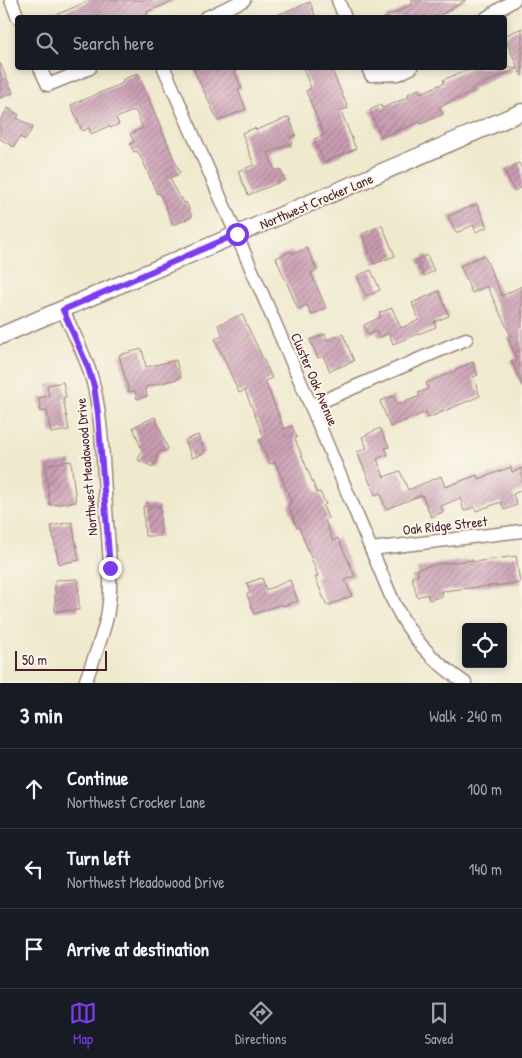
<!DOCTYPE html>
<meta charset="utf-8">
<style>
:root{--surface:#171b24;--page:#20242c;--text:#f1f3f6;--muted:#9ea1a6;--line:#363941;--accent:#7c3aed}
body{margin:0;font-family:"Patrick Hand",sans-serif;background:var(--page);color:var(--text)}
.controls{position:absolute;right:15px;bottom:15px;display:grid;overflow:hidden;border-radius:5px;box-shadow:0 2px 8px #0003}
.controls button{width:45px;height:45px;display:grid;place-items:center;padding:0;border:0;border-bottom:1px solid var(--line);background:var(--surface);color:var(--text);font:25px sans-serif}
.scale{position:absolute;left:15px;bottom:12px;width:92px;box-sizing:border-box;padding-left:5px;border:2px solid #4a1f2b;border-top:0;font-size:14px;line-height:18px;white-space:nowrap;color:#4a1f2b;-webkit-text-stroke:4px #fbf7ec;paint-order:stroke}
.stop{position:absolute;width:15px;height:15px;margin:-11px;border:4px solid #7c3aed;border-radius:50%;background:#fff}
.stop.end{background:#7c3aed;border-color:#fff;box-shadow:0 1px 5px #0008}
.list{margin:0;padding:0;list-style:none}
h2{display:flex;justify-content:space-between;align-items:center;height:65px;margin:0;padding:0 20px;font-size:21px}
h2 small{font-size:16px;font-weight:400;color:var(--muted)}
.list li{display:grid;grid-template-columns:32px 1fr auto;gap:15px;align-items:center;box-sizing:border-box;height:80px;padding:0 20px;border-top:1px solid var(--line)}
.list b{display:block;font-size:19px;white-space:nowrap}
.list p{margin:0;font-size:16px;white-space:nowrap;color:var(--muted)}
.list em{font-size:16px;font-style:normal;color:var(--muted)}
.icon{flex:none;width:28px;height:28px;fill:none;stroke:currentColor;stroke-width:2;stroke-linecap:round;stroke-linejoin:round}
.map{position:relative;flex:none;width:522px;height:683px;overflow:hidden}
.search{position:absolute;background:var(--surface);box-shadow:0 2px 8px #0003;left:15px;right:15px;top:15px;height:55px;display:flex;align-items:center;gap:12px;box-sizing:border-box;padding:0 18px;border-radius:5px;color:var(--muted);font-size:19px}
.sheet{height:305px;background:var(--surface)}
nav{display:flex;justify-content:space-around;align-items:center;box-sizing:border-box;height:70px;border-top:1px solid var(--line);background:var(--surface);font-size:14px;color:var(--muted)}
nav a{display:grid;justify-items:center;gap:2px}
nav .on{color:var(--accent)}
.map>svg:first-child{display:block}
.building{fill:url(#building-hatch)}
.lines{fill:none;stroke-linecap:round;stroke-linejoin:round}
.minor-casing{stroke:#9c847c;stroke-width:15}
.tertiary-casing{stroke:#9c847c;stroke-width:19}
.minor{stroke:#fff;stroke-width:12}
.tertiary{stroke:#fff;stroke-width:16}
.route{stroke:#7c3aed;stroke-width:6}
.labels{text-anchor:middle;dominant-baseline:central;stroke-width:4;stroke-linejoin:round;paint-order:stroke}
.street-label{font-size:14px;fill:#4a1f2b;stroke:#fbf7ec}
</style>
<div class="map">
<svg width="522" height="683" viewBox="0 0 522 683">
<defs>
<pattern id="building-hatch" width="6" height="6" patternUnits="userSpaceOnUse" patternTransform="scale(1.25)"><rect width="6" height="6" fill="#c99cb2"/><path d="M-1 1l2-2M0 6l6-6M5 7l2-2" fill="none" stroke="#a57f91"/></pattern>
</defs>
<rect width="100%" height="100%" fill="#fbf7ec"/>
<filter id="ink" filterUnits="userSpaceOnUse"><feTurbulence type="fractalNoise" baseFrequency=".02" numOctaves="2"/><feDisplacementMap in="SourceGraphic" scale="10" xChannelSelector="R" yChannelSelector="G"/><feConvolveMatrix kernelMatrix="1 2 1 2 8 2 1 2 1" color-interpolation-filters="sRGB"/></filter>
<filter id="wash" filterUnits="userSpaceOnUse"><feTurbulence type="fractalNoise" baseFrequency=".0096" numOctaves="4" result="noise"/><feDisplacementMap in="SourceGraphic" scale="20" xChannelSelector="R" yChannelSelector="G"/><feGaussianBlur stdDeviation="1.12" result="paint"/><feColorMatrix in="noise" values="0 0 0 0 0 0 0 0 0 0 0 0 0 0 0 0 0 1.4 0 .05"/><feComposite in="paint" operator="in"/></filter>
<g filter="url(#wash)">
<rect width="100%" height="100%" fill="#efe9ce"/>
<g id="blocks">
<!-- building -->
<g class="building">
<path d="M91 0H176L147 12 148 14 139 18H49Z"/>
<path d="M411 0H466L435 18H384L413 4Z"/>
<path d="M310 2 316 18H272V17Z"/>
<path d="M522 28V76L518 68 472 89 473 92 439 107 443 114 421 124 420 122 381 137 370 110 381 105 382 108 409 97 408 94 419 89 421 93 444 83 443 80 472 68H518L504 36Z"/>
<path d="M0 63 13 93 0 98Z"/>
<path d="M193 68H233L242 88 238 90 246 109 218 121Z"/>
<path d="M303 68H331L348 108 341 111 356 149 324 162 314 139 324 135 306 91 311 88Z"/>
<path d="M138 73 180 173 170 178 179 198 181 197 184 203 186 202 192 217 173 225 160 193 157 194 143 161 137 151 134 152 130 144 134 142 130 134 143 128 135 110 116 118 119 124 110 128 109 126 91 134 89 128 82 131 71 105 123 83 122 80Z"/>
<path d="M8 108 19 115 17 118 33 127 25 140 20 137 14 147 0 139V121Z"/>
<path d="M289 117 296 135 290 137 293 143 268 153 275 171 280 169 285 180 248 195 238 171 254 165 242 133 255 128 256 130Z"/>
<path d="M519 163 522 170V187L514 191 504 170Z"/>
<path d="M477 204 487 227 476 232 473 225 456 233 448 216Z"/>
<path d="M382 225 395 256 374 264 362 234Z"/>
<path d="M307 248 317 270 311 273 326 308 311 315 307 305 298 309 276 258 292 251 293 254Z"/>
<path d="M427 255 434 271 424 276 417 260Z"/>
<path d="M484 255 502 296 522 286V386L511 361 516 358 508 338 511 336 487 286 472 293 460 266Z"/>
<path d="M371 270 380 290 366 296 357 276Z"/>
<path d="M439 291 449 316 434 322 436 327 393 344 389 333 379 338 376 331 368 335 364 325 381 317 379 313 392 308 401 328 419 320 412 303Z"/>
<path d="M242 314 272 378 265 381 284 429 292 426 297 438 295 439 317 493 320 492 326 504 323 506 328 518 325 520 333 541 338 538 355 576 345 580 352 596 327 606 315 577 318 576 299 527 297 528 288 505 292 503 275 462 270 464 259 440 264 438 245 390 239 393 215 339 223 336 218 325Z"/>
<path d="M325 334 327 340 343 334 354 361 330 371 323 356 318 358 310 340Z"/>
<path d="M142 349 146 367 176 360 181 378 145 387 147 396 137 399 135 391 129 392 119 355Z"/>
<path d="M473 362 478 375 473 377 480 396 428 418 426 412 390 427 380 401 393 396 397 405 420 396 418 393 428 389 426 383 455 371V370Z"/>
<path d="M63 382 66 397 63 398 69 430 51 433 47 411 41 412 39 398 49 396 47 385Z"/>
<path d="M155 417 168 449 159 453 153 467 138 460 142 450 133 427Z"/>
<path d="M380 428 389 447 385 448 388 454 377 459 384 477 400 471 408 490 441 476 445 487 477 475 479 479 511 467 512 472 522 468V490L513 494 517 505 504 510 501 502 476 511 474 507 464 511 460 498 441 506 443 512 431 517 422 495 386 509 380 493 375 495 357 452 367 448 362 437Z"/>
<path d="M198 435 205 453 192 458 185 440Z"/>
<path d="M71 461 76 502 50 505 45 465Z"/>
<path d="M143 506H160L161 536H145Z"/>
<path d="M72 522 79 560 59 564 51 526Z"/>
<path d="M516 556 520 583 441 591 443 596 429 600 427 594 417 597 412 576 418 575 417 569 437 564 473 560 474 562Z"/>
<path d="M262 578 266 590 290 580 298 601 283 606 282 604 254 614 247 594 250 593 247 583Z"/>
<path d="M78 579 79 610 55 611V580Z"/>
</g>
</g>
</g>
<g filter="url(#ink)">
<use href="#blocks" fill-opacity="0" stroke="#9c847c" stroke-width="1"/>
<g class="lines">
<!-- minor casing -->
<g class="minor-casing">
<g id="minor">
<path d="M11 0 18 18"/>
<path d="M338 0 345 18"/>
<path d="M205 18 244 0"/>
<path d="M486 18 514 0"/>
<path d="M40 68 48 85 90 68"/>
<path d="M164 68 311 406 393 601C411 638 431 660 465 683"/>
<path d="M368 68 371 75 398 74 411 68"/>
<path d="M63 310C74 335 88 360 94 387 103 426 103 468 106 508 108 542 113 577 108 611 104 636 93 659 85 683"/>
<path d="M311 406 466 339"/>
<path d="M371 549 522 531"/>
</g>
</g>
<!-- tertiary casing -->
<g class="tertiary-casing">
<path id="tertiary" d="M0 336 522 112"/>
</g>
<!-- minor -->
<use href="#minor" class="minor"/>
<!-- tertiary -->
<use href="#tertiary" class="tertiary"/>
</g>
</g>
<g class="lines" filter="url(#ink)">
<!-- route -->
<path class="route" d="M110 568 98 413 94 386 87 365 63 310 237 234"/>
</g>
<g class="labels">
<!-- street labels -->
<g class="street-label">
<text transform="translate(316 201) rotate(-23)">Northwest Crocker Lane</text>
<text transform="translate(315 379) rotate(67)">Cluster Oak Avenue</text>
<text transform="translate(86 467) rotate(-95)">Northwest Meadowood Drive</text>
<text transform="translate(445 525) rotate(-6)">Oak Ridge Street</text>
</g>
</g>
</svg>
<div class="controls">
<button><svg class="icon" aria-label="locate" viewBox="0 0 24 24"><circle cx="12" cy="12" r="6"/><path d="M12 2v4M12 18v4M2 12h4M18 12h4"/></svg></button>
</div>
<div class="scale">50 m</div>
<div class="stop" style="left:237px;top:234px"></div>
<div class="stop end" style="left:110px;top:568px"></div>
<div class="search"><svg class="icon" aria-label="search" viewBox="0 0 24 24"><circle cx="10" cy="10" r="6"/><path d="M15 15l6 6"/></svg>Search here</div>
</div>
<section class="sheet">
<h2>3 min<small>Walk · 240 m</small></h2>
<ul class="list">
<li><svg class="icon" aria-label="ahead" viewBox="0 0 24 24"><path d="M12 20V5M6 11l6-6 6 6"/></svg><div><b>Continue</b><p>Northwest Crocker Lane</p></div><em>100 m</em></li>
<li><svg class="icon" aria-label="left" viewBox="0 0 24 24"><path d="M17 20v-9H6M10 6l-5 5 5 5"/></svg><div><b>Turn left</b><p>Northwest Meadowood Drive</p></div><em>140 m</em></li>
<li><svg class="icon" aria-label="arrive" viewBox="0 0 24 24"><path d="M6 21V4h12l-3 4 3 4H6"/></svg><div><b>Arrive at destination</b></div></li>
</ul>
</section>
<nav>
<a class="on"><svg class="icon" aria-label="map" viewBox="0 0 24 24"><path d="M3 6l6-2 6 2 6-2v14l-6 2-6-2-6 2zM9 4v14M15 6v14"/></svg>Map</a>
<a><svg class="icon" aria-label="directions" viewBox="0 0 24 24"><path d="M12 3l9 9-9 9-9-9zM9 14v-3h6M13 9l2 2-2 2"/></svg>Directions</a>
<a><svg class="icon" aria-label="saved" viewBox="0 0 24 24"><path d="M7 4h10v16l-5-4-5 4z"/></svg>Saved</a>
</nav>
